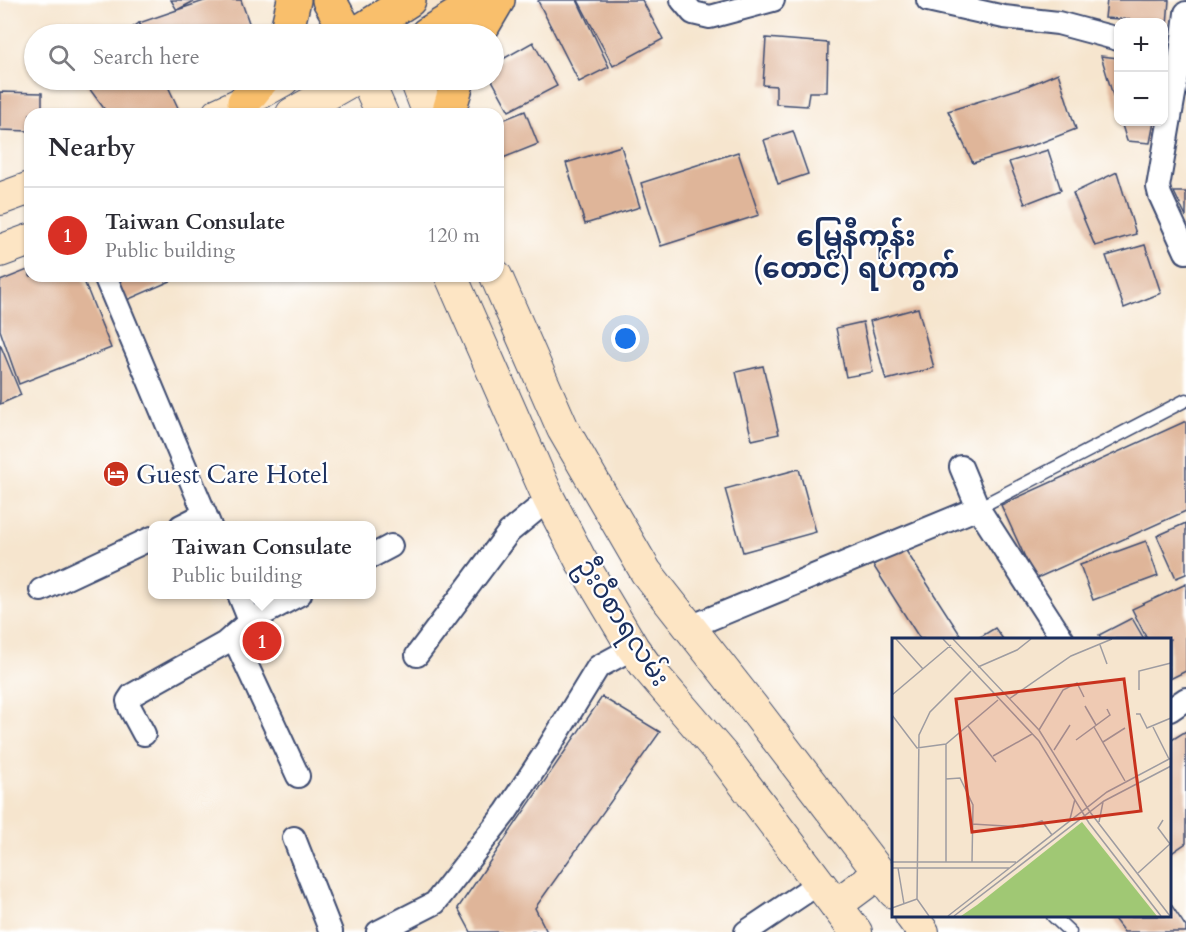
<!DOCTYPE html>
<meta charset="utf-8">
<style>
:root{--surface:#fff;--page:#f7f7f7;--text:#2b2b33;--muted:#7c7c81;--line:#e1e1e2;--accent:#d93025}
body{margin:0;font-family:Cardo,"Noto Sans Myanmar",serif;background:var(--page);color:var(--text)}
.controls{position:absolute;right:18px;top:18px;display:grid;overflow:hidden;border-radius:12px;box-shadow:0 2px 4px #0004}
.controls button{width:54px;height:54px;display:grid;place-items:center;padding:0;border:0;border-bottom:2px solid var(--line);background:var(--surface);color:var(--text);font:30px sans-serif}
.you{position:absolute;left:626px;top:339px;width:21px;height:21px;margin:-15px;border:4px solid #fff;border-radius:50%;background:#1a73e8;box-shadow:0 0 0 9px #1a73e833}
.badge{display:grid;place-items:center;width:39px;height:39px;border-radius:50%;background:var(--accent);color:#fff;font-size:20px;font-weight:700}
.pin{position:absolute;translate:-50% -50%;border:3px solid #fff;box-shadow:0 2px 6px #0006}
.popup{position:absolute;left:148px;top:521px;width:228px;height:78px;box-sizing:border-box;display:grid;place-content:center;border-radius:12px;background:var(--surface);filter:drop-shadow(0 2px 4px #0005);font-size:20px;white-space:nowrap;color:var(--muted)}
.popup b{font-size:22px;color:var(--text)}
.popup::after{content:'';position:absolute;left:50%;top:100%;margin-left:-12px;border:12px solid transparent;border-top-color:var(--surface)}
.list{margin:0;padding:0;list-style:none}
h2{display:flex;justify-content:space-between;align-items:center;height:78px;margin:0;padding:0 24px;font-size:26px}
h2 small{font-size:20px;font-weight:400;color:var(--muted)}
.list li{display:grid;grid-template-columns:39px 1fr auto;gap:18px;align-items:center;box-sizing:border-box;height:96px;padding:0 24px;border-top:2px solid var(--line)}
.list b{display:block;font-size:22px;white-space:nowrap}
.list p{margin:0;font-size:20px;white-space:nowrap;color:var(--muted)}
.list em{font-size:20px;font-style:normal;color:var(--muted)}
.icon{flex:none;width:33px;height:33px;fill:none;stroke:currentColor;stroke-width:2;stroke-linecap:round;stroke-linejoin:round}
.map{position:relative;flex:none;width:1186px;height:932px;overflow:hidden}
.search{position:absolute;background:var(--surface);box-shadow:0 2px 4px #0004;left:24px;top:24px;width:480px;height:66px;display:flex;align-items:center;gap:15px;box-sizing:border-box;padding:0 21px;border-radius:33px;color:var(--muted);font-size:22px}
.panel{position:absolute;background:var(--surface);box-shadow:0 2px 4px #0004;left:24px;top:108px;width:480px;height:174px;border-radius:18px}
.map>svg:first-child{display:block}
.building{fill:#dfb599}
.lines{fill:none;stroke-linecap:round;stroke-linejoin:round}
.lane-casing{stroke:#3c4a6f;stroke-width:15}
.street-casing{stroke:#3c4a6f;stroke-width:26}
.secondary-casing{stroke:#3c4a6f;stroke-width:34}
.primary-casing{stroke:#3c4a6f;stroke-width:36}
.lane{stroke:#fff;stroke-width:12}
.street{stroke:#fff;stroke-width:22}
.secondary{stroke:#fde5c4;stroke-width:32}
.primary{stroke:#f9bf6c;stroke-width:33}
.labels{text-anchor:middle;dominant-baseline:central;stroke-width:4.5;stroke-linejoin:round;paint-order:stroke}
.poi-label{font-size:26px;fill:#1b2f5e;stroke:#fff;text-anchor:start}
.street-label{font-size:26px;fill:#1b2f5e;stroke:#fff}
.quarter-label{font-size:28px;font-weight:bold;fill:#1b2f5e;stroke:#fff}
.inset-road{fill:none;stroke:#9e9ca1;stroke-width:1.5}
.view{fill:#c8321e;fill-opacity:0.15;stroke:#c8321e;stroke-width:3}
.inset-edge{fill:none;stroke:#1b2f5e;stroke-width:3}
</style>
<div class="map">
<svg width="1186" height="932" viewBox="0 0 1186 932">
<rect width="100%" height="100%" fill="#fff"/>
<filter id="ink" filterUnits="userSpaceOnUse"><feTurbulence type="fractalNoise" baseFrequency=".0167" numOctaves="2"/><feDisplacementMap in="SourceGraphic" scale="12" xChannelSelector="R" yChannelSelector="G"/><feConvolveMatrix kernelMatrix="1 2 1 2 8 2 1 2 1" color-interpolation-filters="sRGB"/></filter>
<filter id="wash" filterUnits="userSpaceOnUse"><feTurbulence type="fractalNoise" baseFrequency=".008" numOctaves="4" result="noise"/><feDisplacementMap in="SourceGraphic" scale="24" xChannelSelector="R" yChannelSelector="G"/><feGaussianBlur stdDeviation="1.35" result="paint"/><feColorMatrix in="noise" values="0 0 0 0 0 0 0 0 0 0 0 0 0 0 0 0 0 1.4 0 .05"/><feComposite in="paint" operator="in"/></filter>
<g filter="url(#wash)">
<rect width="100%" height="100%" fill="#f6e5ce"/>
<g id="blocks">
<!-- building -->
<g class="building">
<path d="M171 0H196L177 10 207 0H241L253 34H148L139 23 177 10Z"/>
<path d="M540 0H577L609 67 579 82 538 1Z"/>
<path d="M578 0H642L663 39 613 66Z"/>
<path d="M1107 0H1169L1167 25H1164V22L1105 18Z"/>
<path d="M139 23 145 34H123Z"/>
<path d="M766 38 828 43 827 92H809L807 106 776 104V86L763 85Z"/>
<path d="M533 42 557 86 509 111 492 80 494 64Z"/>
<path d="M1101 56 1118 58V112Z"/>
<path d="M1058 73 1076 129 1040 143 973 163 948 111 1025 87Z"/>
<path d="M83 80H165L180 112 174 114H108Z"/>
<path d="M0 92 42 93V114H30V131L0 130Z"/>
<path d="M525 111 538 144 498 160V122Z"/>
<path d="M1121 122H1154L1150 143 1127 141Z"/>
<path d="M793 131 808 174 778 184 764 140Z"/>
<path d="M621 146 640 207 585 224 566 163Z"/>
<path d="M1048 150 1061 190 1025 204 1009 162Z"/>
<path d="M738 152 759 215 661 246 641 183Z"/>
<path d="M1117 172 1136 234 1095 246 1073 193Z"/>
<path d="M1174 192H1186V217Z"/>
<path d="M1145 245 1161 293 1124 308 1106 256Z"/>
<path d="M30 269V276H82L111 348 19 384 0 330V281Z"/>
<path d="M109 276H182L120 303Z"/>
<path d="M918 308 934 368 886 380 870 321Z"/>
<path d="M863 322 873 372 846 377 836 328Z"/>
<path d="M0 344 21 395 0 404Z"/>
<path d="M763 366 779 434 752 440 736 372Z"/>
<path d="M1184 422H1186V511L1035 579 1001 505Z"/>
<path d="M799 469 816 532 743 552 725 489Z"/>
<path d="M1186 523V574L1176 578 1157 536Z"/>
<path d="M1146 541 1158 576 1093 600 1080 565Z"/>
<path d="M903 546 963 639H920L873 565Z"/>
<path d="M1186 584V671L1170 679V639H1147L1132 609Z"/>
<path d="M1132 618 1144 639H1102L1099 635Z"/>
<path d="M995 628 1003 639H977Z"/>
<path d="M602 697 660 732 535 908 547 932H471L458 908Z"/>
<path d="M1186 731V843L1170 854V741Z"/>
<path d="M1170 903 1186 927V932H1124L1112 916H1170Z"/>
</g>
</g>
</g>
<g filter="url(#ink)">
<use href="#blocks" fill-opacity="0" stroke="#3c4a6f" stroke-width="1.5"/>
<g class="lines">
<!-- lane casing -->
<g class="lane-casing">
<g id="lane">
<path d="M978 508 1186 400"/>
<path d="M1053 916 1070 932"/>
</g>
</g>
<!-- street casing -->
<g class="street-casing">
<g id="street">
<path d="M682 0 693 13 710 17 773 0"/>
<path d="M928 0 1004 17 1058 23 1118 39"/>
<path d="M1186 13 1181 54 1158 187 1160 195 1186 252"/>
<path d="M105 276 210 526"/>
<path d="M961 467 978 508 1063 640"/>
<path d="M181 526 205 514"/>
<path d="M372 556 391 546"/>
<path d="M41 590 152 538"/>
<path d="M239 594 250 621"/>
<path d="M690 627 978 508"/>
<path d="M233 636 298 776"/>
<path d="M417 655 509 532 549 499"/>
<path d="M1170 710 1186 699"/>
<path d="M144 734 130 708 128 701 132 695 225 643 250 621 300 594"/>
<path d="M294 838 331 932"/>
<path d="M378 932 435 903 506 812 549 747 598 667 633 648"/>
<path d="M746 932 819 883"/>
</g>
</g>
<!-- secondary casing -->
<g class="secondary-casing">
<g id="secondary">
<path d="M367 80 382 114"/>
<path d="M416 80 429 114"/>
<path d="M218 114 244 102 283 80"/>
<path d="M292 114 352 80"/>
<path d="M0 199 30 188"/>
<path d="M0 251 30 240"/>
<path d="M451 276 549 499 580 559 633 648 646 666 724 757 856 932"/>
<path d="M496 276 563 429 646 572 757 713 894 892"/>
<path d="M836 905 879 873"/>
<path d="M911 916 923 932"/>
</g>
</g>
<!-- primary casing -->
<g class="primary-casing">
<g id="primary">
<path d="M329 0 348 34"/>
<path d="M286 34 294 0"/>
<path d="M356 34 409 0"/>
<path d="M427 34 482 0"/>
<path d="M478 34 498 0"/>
<path d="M244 102 262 80"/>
<path d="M448 114 458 80"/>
</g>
</g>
<!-- lane -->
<use href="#lane" class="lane"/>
<!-- street -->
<use href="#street" class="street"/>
<!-- secondary -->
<use href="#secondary" class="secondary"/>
<!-- primary -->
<use href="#primary" class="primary"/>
</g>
</g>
<!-- icons -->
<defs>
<g id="hotel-disc" transform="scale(1.35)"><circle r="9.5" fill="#c8321e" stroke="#fff"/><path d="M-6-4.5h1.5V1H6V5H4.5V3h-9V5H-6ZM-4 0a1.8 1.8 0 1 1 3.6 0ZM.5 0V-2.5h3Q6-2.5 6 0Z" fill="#fff"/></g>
</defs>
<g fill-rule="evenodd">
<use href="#hotel-disc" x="116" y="474"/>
</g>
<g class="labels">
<!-- poi labels -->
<g class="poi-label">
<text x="136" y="474">Guest Care Hotel</text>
</g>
<!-- street labels -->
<g class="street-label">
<text transform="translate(623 622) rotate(57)">ဦးဝီစာရလမ်း</text>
</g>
<!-- quarter labels -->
<g class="quarter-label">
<text x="856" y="237">မြေနီကုန်း<tspan x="856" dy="32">(တောင်) ရပ်ကွက်</tspan></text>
</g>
</g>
<!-- overview -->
<g transform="translate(892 638)">
<rect width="279" height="279" fill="#f6e5ce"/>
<path d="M190 184 265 278H69L85 267Z" fill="#a0c874"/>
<path class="inset-road" d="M4 1 31 31M51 1 147 103 197 185 269 278M61 1 147 92 198 174 278 278M208 7 215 26M86 29 125 12 139 1M247 52V33L279 25M0 57 59 7M117 61 179 18 220 1M193 68 204 87M244 76H248L255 90 279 80M0 77 25 110 54 106 106 62M76 88 104 124M202 89 233 143M261 89 277 121M147 92 171 52 185 45 192 59M184 102 218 77 215 71M211 104 233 90M54 106V224M162 112 178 87M101 118 140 96M54 141 68 140 81 167 80 224M178 181 183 161M207 184 211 164M80 186 131 189 150 183 160 197M0 224H124M0 230H117M6 230 12 266M246 235 278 206 266 190 271 182M0 270 25 261M37 278 25 261 27 97 38 74 79 33M56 278 215 154 279 120M62 278 212 163 279 128"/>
<path class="view" d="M232 41 249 173 80 194 64 61Z"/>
<rect width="279" height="279" class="inset-edge"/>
</g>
</svg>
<div class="controls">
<button>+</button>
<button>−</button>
</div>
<div class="you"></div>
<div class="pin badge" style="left:262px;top:641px">1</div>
<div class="popup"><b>Taiwan Consulate</b>Public building</div>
<div class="search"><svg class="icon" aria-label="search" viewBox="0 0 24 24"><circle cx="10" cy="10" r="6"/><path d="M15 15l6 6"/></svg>Search here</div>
<section class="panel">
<h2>Nearby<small></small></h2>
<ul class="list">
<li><span class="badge">1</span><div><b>Taiwan Consulate</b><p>Public building</p></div><em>120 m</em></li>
</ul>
</section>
</div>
